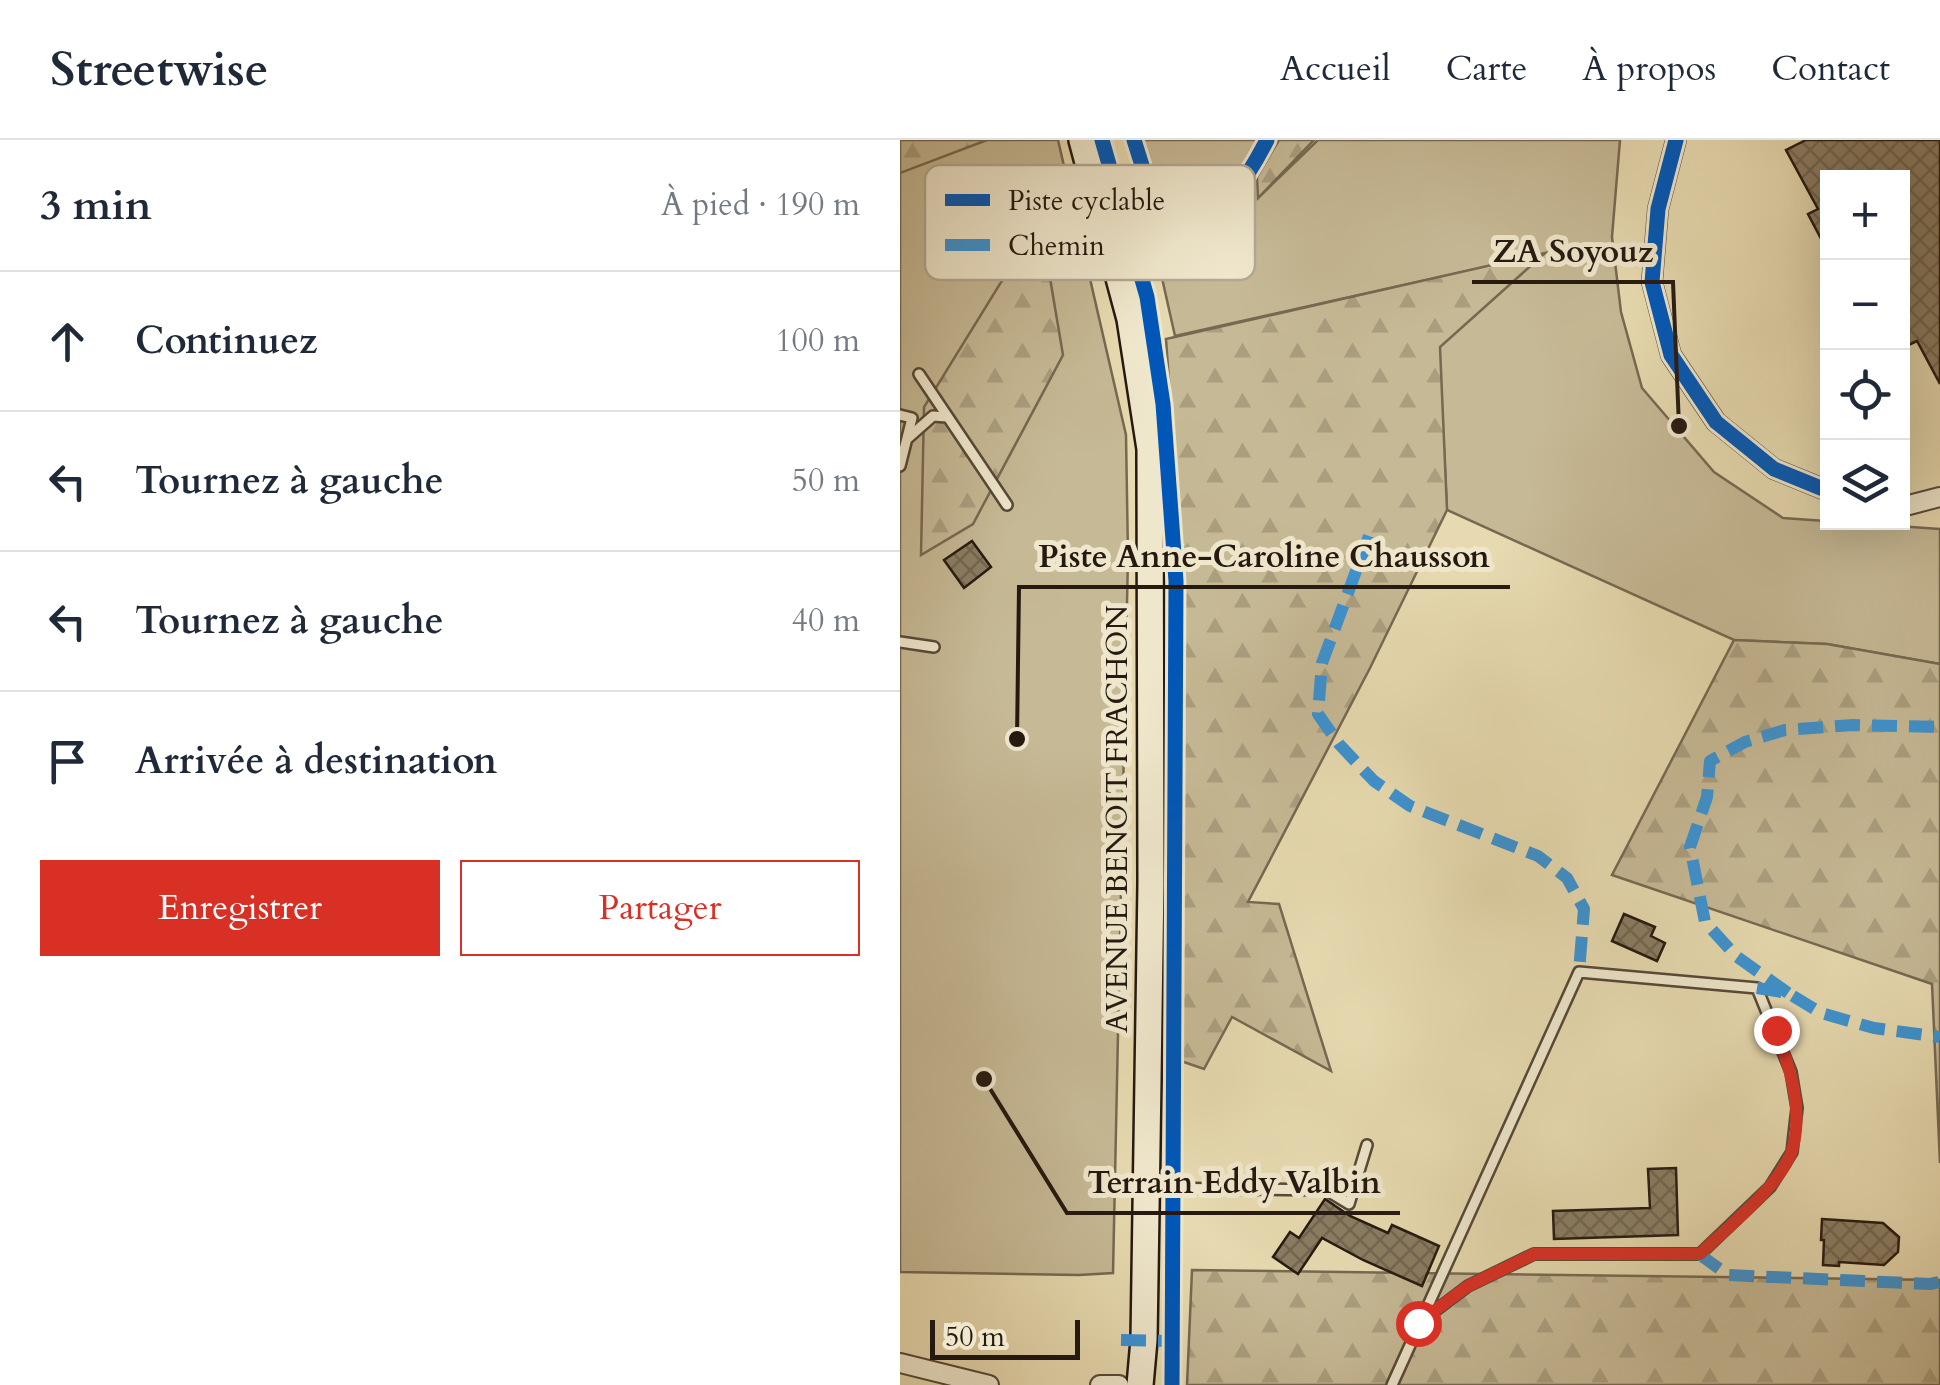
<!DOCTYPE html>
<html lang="fr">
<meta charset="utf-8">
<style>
:root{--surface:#fff;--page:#f2f2f3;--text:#1f2937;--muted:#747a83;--line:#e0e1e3;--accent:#d93025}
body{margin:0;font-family:Cardo,serif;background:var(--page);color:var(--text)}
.controls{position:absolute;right:30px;top:30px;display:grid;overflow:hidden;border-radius:0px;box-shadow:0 10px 40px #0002}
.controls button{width:90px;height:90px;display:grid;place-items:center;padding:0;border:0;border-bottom:2px solid var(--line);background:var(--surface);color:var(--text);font:50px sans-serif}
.scale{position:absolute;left:30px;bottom:25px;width:150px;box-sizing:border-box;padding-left:10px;border:5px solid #251910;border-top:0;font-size:28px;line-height:35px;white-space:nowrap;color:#251910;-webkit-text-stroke:8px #efe7cc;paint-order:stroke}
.stop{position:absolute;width:30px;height:30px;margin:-22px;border:8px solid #d93025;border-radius:50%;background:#fff}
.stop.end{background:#d93025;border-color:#fff;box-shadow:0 2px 10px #0008}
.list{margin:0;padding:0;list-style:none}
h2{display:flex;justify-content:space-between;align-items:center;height:130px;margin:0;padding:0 40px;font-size:42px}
h2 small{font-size:32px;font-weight:400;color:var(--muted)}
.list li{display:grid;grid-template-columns:65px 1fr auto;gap:30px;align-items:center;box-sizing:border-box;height:140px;padding:0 40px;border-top:2px solid var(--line)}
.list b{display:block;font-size:38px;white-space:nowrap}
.list em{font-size:32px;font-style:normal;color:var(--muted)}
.actions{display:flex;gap:20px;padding:30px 40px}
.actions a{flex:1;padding:22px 0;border:2px solid var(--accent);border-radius:0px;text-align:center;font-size:35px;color:var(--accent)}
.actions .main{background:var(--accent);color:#fff}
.icon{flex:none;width:55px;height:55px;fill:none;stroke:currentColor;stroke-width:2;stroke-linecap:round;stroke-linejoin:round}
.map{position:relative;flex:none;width:1040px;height:1245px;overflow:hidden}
header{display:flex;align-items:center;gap:60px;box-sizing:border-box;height:140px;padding:0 50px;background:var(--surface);border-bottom:2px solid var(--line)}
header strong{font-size:48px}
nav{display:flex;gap:55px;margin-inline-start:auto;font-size:35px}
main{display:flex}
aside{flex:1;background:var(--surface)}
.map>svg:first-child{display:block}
.green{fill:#c6b995;stroke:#766952;stroke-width:2.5}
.forest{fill:url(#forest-firs);stroke:#766952;stroke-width:2.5}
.building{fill:url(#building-cross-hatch);stroke:#251910;stroke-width:2.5}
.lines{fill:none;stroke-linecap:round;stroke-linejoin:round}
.service-casing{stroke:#564938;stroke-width:14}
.minor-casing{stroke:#564938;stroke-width:22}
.secondary-casing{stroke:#251910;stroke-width:30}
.service{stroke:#efe7cc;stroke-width:9}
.minor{stroke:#efe7cc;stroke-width:18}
.secondary{stroke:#efe7cc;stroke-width:25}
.quiet{stroke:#3b93d3;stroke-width:12;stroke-dasharray:25 12;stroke-linecap:butt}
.cycleway-casing{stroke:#efe7cc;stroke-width:21}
.cycleway{stroke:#0057b8;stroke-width:15}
.route{stroke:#d93025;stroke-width:12}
.labels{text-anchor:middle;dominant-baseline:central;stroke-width:10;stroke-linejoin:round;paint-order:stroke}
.street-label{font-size:30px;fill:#251910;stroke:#efe7cc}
.key{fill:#efe7cc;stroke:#b2a994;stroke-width:2.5}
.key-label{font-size:28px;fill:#251910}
.leader{fill:none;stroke:#251910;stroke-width:4}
.callout-dot{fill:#251910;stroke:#efe7cc;stroke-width:4}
.callout-label{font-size:32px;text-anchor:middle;font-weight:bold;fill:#251910;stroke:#efe7cc;stroke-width:10;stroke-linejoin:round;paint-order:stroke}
</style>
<header>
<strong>Streetwise</strong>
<nav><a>Accueil</a><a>Carte</a><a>À propos</a><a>Contact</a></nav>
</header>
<main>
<aside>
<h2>3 min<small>À pied · 190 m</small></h2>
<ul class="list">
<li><svg class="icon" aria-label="ahead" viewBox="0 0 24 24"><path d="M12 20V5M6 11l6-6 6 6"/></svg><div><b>Continuez</b></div><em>100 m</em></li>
<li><svg class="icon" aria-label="left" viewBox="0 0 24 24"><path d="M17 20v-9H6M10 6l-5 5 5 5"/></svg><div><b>Tournez à gauche</b></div><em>50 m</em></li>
<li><svg class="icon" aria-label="left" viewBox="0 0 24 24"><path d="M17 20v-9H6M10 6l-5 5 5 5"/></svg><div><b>Tournez à gauche</b></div><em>40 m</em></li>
<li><svg class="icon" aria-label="arrive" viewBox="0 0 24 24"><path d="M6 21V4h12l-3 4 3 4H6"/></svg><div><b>Arrivée à destination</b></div></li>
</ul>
<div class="actions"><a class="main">Enregistrer</a><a>Partager</a></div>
</aside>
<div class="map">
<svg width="1040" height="1245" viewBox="0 0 1040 1245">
<defs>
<pattern id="forest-firs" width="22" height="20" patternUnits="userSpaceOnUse" patternTransform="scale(2.5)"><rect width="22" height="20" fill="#c6b995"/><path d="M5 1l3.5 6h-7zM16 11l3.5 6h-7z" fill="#aa9e7f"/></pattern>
<pattern id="building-cross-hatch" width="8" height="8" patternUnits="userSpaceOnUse" patternTransform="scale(2.5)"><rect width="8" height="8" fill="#8a7d63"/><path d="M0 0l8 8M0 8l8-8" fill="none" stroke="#716650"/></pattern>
</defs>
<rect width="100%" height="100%" fill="#e7dab0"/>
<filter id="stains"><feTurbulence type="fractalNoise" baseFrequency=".002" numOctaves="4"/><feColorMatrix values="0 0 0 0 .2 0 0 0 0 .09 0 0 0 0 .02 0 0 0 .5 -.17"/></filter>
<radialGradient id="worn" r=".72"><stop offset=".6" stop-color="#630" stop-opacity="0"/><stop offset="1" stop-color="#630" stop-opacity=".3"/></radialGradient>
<!-- green -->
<g class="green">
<path d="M0 0H158L226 295 228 416 213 1133 179 1135 0 1132Z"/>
<path d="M231 0H379L357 37 359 57 418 0H720L712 97 721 172 742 248 814 332 883 378 1040 389V524L927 504 834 500 547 370 539 207 643 114 275 196Z"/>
</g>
<!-- forest -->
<g class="forest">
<path d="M0 0H87L0 33Z"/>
<path d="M379 0H414L358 58 357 37Z"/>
<path d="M140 79 163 215 73 384 21 415 24 267Z"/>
<path d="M645 113 540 207 547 370 470 528 348 762 379 764 431 931 332 877 304 929 281 921 273 714 277 355 266 199Z"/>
<path d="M834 500 927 504 1040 524V1023L1032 844 712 735Z"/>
<path d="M292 1130 1040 1140V1245H287Z"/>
</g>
<!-- building -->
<g class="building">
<path d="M906 0H1040V244L1017 201 1002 208V38H928V112L908 74 918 69 886 10Z"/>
<path d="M72 401 91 427 64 448 44 420Z"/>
<path d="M724 774 755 787 751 796 765 803 757 821 712 801Z"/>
<path d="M776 1028 778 1095 654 1099 653 1071 750 1068 748 1029Z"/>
<path d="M425 1059 450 1076 488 1093 492 1085 539 1106 522 1146 463 1120 422 1098 398 1134 373 1117 390 1092 399 1098Z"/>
<path d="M922 1079 983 1083 999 1097 998 1112 984 1125 939 1122V1126L923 1125 924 1100H921Z"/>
</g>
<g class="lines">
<!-- service casing -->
<g class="service-casing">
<g id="service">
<path d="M19 234 107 365"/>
<path d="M0 275 12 278 0 326"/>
<path d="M8 298 33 276 47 277"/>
<path d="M0 502 34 507"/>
<path d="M247 1048 426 1050 449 1064 467 1005"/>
<path d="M492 1245 679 832 857 848 891 932 897 968 892 1012 870 1047 800 1114H634L568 1146 519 1183"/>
</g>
</g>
<!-- minor casing -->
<g class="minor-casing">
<g id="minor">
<path d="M776 0 758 69 752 142 771 215 816 282 874 329 928 351"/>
<path d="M1002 364 1009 365 1040 357"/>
<path d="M0 1223 89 1245"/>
<path d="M200 1245H219"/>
</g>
</g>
<!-- secondary casing -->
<g class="secondary-casing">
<path id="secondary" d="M182 0 230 179 250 309 251 743 244 1200 240 1245"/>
</g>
<!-- service -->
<use href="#service" class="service"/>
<!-- minor -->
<use href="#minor" class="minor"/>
<!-- secondary -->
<use href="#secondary" class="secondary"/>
<!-- quiet -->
<g class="quiet">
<path d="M469 396 422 523 418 574 439 604 474 641 510 666 638 716 667 738 684 769 679 832"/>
<path d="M857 848 888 853 921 873 974 888 1040 897"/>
<path d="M888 853 836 816 805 782 790 707 807 657 810 621 845 602 885 590 953 585 1040 587"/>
<path d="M799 1114 828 1135 1030 1144 1040 1142"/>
<path d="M221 1200 272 1201"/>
</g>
<!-- cycleway casing -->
<g class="cycleway-casing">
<g id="cycleway">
<path d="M202 0 247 157 263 264 276 441 272 1245"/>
<path d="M234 0 267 105 282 110C317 80 346 41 367 0"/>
<path d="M776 0 758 69 752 142 771 215 816 282 874 329 928 351"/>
</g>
</g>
<!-- cycleway -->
<use href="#cycleway" class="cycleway"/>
</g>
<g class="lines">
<!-- route -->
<path class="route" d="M518 1183 568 1146 634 1114H800C827 1088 880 1046 892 1011 904 970 890 928 876 890"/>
</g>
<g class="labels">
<!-- street labels -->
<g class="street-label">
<text transform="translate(217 679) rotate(-90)">AVENUE BENOIT FRACHON</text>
</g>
</g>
<!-- legend -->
<rect x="25" y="25" width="330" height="115" rx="15" class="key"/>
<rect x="45" y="54" width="45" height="12" fill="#0057b8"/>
<rect x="45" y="99" width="45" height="12" fill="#3b93d3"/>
<g class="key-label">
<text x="108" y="70">Piste cyclable</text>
<text x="108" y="115">Chemin</text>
</g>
<!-- callouts -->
<path class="leader" d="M779 286L773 142H572M117 599L119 447H610M84 939L167 1073H500"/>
<g class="callout-dot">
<circle cx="779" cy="286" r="10"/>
<circle cx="117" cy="599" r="10"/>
<circle cx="84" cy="939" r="10"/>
</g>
<g class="callout-label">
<text x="673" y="122">ZA Soyouz</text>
<text x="364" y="427">Piste Anne-Caroline Chausson</text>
<text x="334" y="1053">Terrain Eddy Valbin</text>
</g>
<rect width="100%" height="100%" filter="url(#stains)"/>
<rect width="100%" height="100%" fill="url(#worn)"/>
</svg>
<div class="controls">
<button>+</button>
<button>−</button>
<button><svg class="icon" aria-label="locate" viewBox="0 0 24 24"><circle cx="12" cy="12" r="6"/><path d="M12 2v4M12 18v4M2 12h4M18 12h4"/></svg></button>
<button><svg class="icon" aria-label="layers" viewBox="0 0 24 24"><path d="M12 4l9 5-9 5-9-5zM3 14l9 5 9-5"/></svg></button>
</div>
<div class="scale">50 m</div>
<div class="stop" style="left:518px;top:1183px"></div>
<div class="stop end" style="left:876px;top:890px"></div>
</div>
</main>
